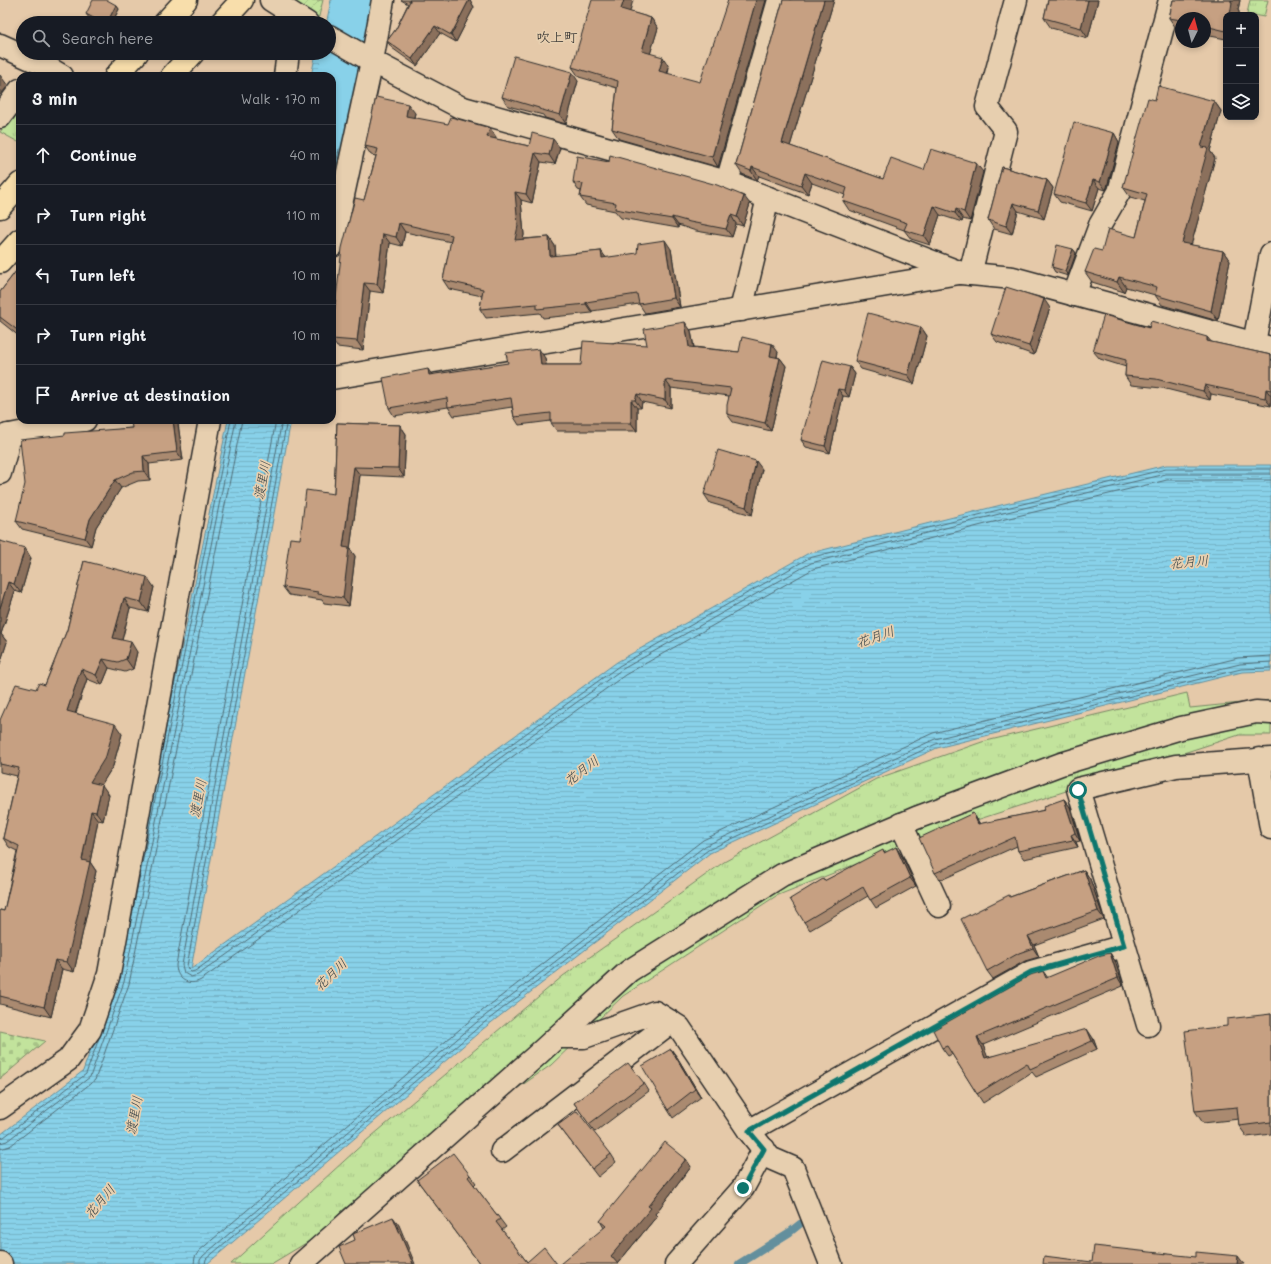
<!DOCTYPE html>
<meta charset="utf-8">
<style>
:root{--surface:#171b24;--page:#242831;--text:#f1f3f6;--muted:#9ea1a6;--line:#363941}
body{margin:0;font-family:Mali,"Klee One",sans-serif;background:var(--page);color:var(--text)}
.controls{position:absolute;right:12px;top:12px;display:grid;overflow:hidden;border-radius:8px;box-shadow:0 2px 6px #0003}
.controls button{width:36px;height:36px;display:grid;place-items:center;padding:0;border:0;border-bottom:1px solid var(--line);background:var(--surface);color:var(--text);font:20px sans-serif}
.compass{position:absolute;left:1175px;top:12px;width:36px;height:36px;border-radius:50%;background:var(--surface);box-shadow:0 2px 6px #0003;rotate:6deg}
.stop{position:absolute;width:12px;height:12px;margin:-9px;border:3px solid #0f766e;border-radius:50%;background:#fff}
.stop.end{background:#0f766e;border-color:#fff;box-shadow:0 1px 4px #0008}
.list{margin:0;padding:0;list-style:none}
h2{display:flex;justify-content:space-between;align-items:center;height:52px;margin:0;padding:0 16px;font-size:17px}
h2 small{font-size:13px;font-weight:400;color:var(--muted)}
.list li{display:grid;grid-template-columns:26px 1fr auto;gap:12px;align-items:center;box-sizing:border-box;height:60px;padding:0 16px;border-top:1px solid var(--line)}
.list b{display:block;font-size:15px;white-space:nowrap}
.list em{font-size:13px;font-style:normal;color:var(--muted)}
.icon{flex:none;width:22px;height:22px;fill:none;stroke:currentColor;stroke-width:2;stroke-linecap:round;stroke-linejoin:round}
.map{position:relative;flex:none;width:1271px;height:1264px;overflow:hidden}
.search{position:absolute;background:var(--surface);box-shadow:0 2px 6px #0003;left:16px;top:16px;width:320px;height:44px;display:flex;align-items:center;gap:10px;box-sizing:border-box;padding:0 14px;border-radius:22px;color:var(--muted);font-size:15px}
.panel{position:absolute;background:var(--surface);box-shadow:0 2px 6px #0003;left:16px;top:72px;width:320px;height:352px;border-radius:12px}
.map>svg:first-child{display:block}
.grass{fill:url(#grass-tufts);stroke:#768764}
.cemetery{fill:url(#cemetery-stones);stroke:#768764}
.garden{fill:url(#garden-furrows);stroke:#768764}
.water{fill:url(#water-rules);stroke:#638f9d}
.lines{fill:none;stroke-linecap:round;stroke-linejoin:round}
.shore{stroke:#506d77;stroke-width:1}
.stream{stroke:#638f9d;stroke-width:8}
.river{stroke:#88d1e9;stroke-width:48}
.minor-casing{stroke:#2b2b2b;stroke-width:25}
.highway-casing{stroke:#2b2b2b;stroke-width:25}
.minor{stroke:#e7cfaf;stroke-width:22}
.highway{stroke:#f8deab;stroke-width:22}
.wall{fill:#aa8a70;stroke:#2b2b2b}
.shaded-wall{fill:#8b705b;stroke:#2b2b2b}
.building{fill:#c6a082;stroke:#2b2b2b}
.route{stroke:#0f766e;stroke-width:5}
.labels{text-anchor:middle;dominant-baseline:central;stroke-width:3.5;stroke-linejoin:round;paint-order:stroke}
.water-label{font-size:13px;font-style:italic;fill:#394448;stroke:#e7cfaf}
.quarter-label{font-size:14px;fill:#2b2b2b;stroke:#e7cfaf}
</style>
<div class="map">
<svg width="1271" height="1264" viewBox="0 0 1271 1264">
<defs>
<pattern id="grass-tufts" width="24" height="20" patternUnits="userSpaceOnUse"><rect width="24" height="20" fill="#c2e39c"/><path d="M3 7l-1-3M5 7V3M7 7l1-3M15 17l-1-3M17 17v-4M19 17l1-3" fill="none" stroke="#a7c387"/></pattern>
<pattern id="cemetery-stones" width="16" height="16" patternUnits="userSpaceOnUse"><rect width="16" height="16" fill="#c2e39c"/><path d="M2 7V4a2 2 0 0 1 4 0v3zM10 15v-3a2 2 0 0 1 4 0v3z" fill="#a7c387"/></pattern>
<pattern id="garden-furrows" width="10" height="10" patternUnits="userSpaceOnUse"><rect width="10" height="10" fill="#c2e39c"/><path d="M-1 1l2-2M0 10L10 0M9 11l2-2" fill="none" stroke="#a7c387"/></pattern>
<pattern id="water-rules" width="6" height="5" patternUnits="userSpaceOnUse"><rect width="6" height="5" fill="#88d1e9"/><path d="M0 2.5h6" fill="none" stroke="#76b4c8"/></pattern>
</defs>
<rect width="100%" height="100%" fill="#e5c9a9"/>
<filter id="ink" filterUnits="userSpaceOnUse"><feTurbulence type="fractalNoise" baseFrequency=".025" numOctaves="2"/><feDisplacementMap in="SourceGraphic" scale="8" xChannelSelector="R" yChannelSelector="G"/><feConvolveMatrix kernelMatrix="1 2 1 2 8 2 1 2 1" color-interpolation-filters="sRGB"/></filter>
<g filter="url(#ink)">
<!-- grass -->
<g class="grass">
<path d="M1250 0H1268L1264 17 1247 14Z"/>
<path d="M20 104V143L0 132Z"/>
<path d="M1187 693 1190 708 1271 700V735H1239L921 838 776 896 623 996 551 1065 344 1209 316 1237 271 1264H231L366 1141 563 976 724 862 876 779 982 742Z"/>
</g>
<!-- cemetery -->
<path class="cemetery" d="M0 1031 45 1041 0 1079Z"/>
<!-- garden -->
<path class="garden" d="M287 0H323L318 20Z"/>
<!-- water -->
<g class="water">
<path d="M331 0H367L360 41 327 20Z"/>
<path d="M329 51 359 69 332 206V76H311L316 53H329Z"/>
<path d="M228 420H291L191 969 372 839 617 662 807 554 1001 505 1166 465H1271V671L1242 672 937 748 710 853 483 1029 207 1264H0V1135L83 1071 115 979Z"/>
</g>
<g class="lines">
<!-- shore -->
<g class="shore">
<path d="M335 0 332 18 356 33 358 32 363 0"/>
<path d="M340 0 337 16 352 25 354 24 358 0"/>
<path d="M326 53 354 72 332 185"/>
<path d="M320 76 323 61 325 60 348 74 332 159"/>
<path d="M326 76 327 70 329 69 342 77 332 127"/>
<path d="M276 420 176 965C176 979 189 987 201 980L381 852 625 675 813 569 1005 519 1167 480H1271"/>
<path d="M282 420 182 965 184 973 191 977 198 975 378 847 621 670 811 563 1003 513 1166 474H1271"/>
<path d="M287 420 187 966 188 969 191 972 195 971 375 843 619 666 809 558 1002 509 1166 469H1271"/>
<path d="M129 929 231 420"/>
<path d="M0 1138 4 1137 86 1074 99 1038"/>
<path d="M0 1143 7 1141 90 1077 124 982 236 420"/>
<path d="M0 1149 10 1146 95 1080 129 984 242 420"/>
<path d="M194 1264 195 1257 199 1251 473 1018 703 840 933 733 1238 658 1271 656"/>
<path d="M200 1264V1260L203 1256 477 1022 705 846 935 739 1240 664 1271 662"/>
<path d="M205 1264 206 1259 480 1026 708 850 936 744 1241 669 1271 668"/>
</g>
<!-- stream -->
<path class="stream" d="M739 1264 790 1232 800 1224"/>
<!-- river -->
<path class="river" d="M332 126 357 0"/>
<!-- minor casing -->
<g class="minor-casing">
<g id="minor">
<path d="M271 0 307 23"/>
<path d="M329 36 372 61 460 107 727 182 961 273 1013 278 1271 348"/>
<path d="M0 45 40 63 62 76"/>
<path d="M285 76 288 53"/>
<path d="M0 117 20 90"/>
<path d="M727 182 779 0"/>
<path d="M332 246 372 61 383 0"/>
<path d="M970 274 1006 131 987 107 1016 0"/>
<path d="M1074 295 1100 225 1119 192 1170 0"/>
<path d="M741 310 768 198"/>
<path d="M1254 343 1271 254"/>
<path d="M332 378 959 273"/>
<path d="M0 437 85 420"/>
<path d="M0 473 6 451 8 435"/>
<path d="M1259 759 1271 828"/>
<path d="M901 824 939 906"/>
<path d="M1148 1025 1078 789 1176 766 1271 759"/>
<path d="M557 1037H584L655 1012 679 1027 749 1131 770 1158 793 1168 831 1264"/>
<path d="M0 1108 68 1060 90 1030 109 974 210 420"/>
<path d="M749 1131 1031 972 1124 946"/>
<path d="M502 1151 671 1022"/>
<path d="M0 1263 1 1264"/>
<path d="M301 1264 536 1056 629 971 782 875 916 818 1061 764 1181 728 1256 712 1271 713"/>
<path d="M676 1264 743 1188 764 1149"/>
</g>
</g>
<!-- highway casing -->
<g class="highway-casing">
<g id="highway">
<path d="M165 23 186 0"/>
<path d="M221 23 242 0"/>
<path d="M116 76 137 53"/>
<path d="M172 76 193 53"/>
<path d="M0 207 20 184"/>
<path d="M0 262 20 240"/>
</g>
</g>
<!-- minor -->
<use href="#minor" class="minor"/>
<!-- highway -->
<use href="#highway" class="highway"/>
</g>
<!-- wall -->
<g class="wall">
<path d="M401 0H470L474 7 456 42 440 33 417 66 392 48 387 41 396 29 408 4Z"/>
<path d="M783 0H834L790 146 883 179 924 170 983 172 970 221 963 219 962 222 940 215 930 245 911 239 904 230 849 210 843 201 845 195 812 183 808 194 759 176 757 180 742 174 736 165Z"/>
<path d="M1048 0H1098L1088 38 1051 28 1044 18Z"/>
<path d="M1173 0H1240L1238 10 1239 12V15H1226V39L1205 35V18H1181V29L1176 28 1169 18Z"/>
<path d="M116 5 119 9 112 23H98L89 18 86 14Z"/>
<path d="M630 12 651 18 658 28 650 54 669 67 668 73 718 167 619 139 612 129 617 88 579 77 572 67Z"/>
<path d="M578 81 566 124 545 118 543 115 508 106 502 97Z"/>
<path d="M1155 100 1214 101 1221 111 1210 151 1215 158 1191 245 1223 251 1230 261 1218 321 1162 305 1155 295 1126 287 1124 292 1092 282 1085 272 1102 251 1136 237 1145 201 1130 197 1123 187Z"/>
<path d="M415 113 414 118 496 137V139L529 146 560 148 555 164 541 162 532 203 521 200 524 235 523 239 549 237 555 246 556 256 601 251 606 258 671 249 680 307 645 313 639 304 592 311V313L543 318 540 313 486 318 480 309 482 296 449 289 443 280 451 242 405 232 402 246 390 243 383 293 370 291 363 350 337 347 332 340V339L364 200 376 156 371 155 365 146Z"/>
<path d="M1114 133 1119 142 1107 187 1106 190 1099 188 1092 211 1060 202 1054 194Z"/>
<path d="M1002 167 1047 180 1053 188 1044 219 1018 211 1012 234 994 229 988 220Z"/>
<path d="M573 182 750 204 743 226 736 224 732 237 696 231 678 225V228L621 218 615 211 586 205 580 197 581 191 578 190Z"/>
<path d="M1073 249 1076 253 1068 276 1055 272 1052 267Z"/>
<path d="M20 266V337L0 321V292Z"/>
<path d="M1050 308 1034 355 997 342 991 334Z"/>
<path d="M921 327 927 336 914 384 861 369 855 361Z"/>
<path d="M691 331 694 347 739 352H778L777 357 780 358 786 366 771 431 733 422 727 414 729 396 671 388V408L642 402 641 408H637V431H557L551 423V421L519 425 514 417 512 407 454 416 448 407 394 416 389 408 432 375 545 358 546 365H581L647 345Z"/>
<path d="M1211 342 1271 355V406L1211 394 1210 400 1162 388 1131 385 1125 376 1126 367 1100 359 1093 351Z"/>
<path d="M850 367 855 374 849 397 843 396 830 453 806 447 801 440Z"/>
<path d="M337 423 400 425 406 434 404 477 360 475 350 549 355 556 349 606 324 603 322 600 289 595 283 587 300 539 334 494Z"/>
<path d="M178 424 183 460 149 464 150 480 138 481 121 488 96 527 91 546 22 529 16 521 65 435 132 428Z"/>
<path d="M762 469 752 515 710 503 704 494Z"/>
<path d="M0 541 31 558 21 593 15 591 1 634 7 642 0 664Z"/>
<path d="M84 561 154 587 148 612 130 608 122 640 137 652 133 669 125 672 109 668 102 685 87 679 76 713 122 734 113 766 101 785 109 795 103 821 98 820 90 862 96 871 74 972 62 969 51 1017 0 1004V910L4 911 17 851 9 847 3 838 17 776 0 772V720L36 689 45 685 67 630Z"/>
<path d="M1064 799 1070 807 1080 841 1076 842 1078 847 1024 859 1018 851 1017 846 941 880 935 873 973 813 980 824 1045 810Z"/>
<path d="M885 852 902 856 916 886 876 908 868 896 810 930 804 922 824 881Z"/>
<path d="M1084 870 1090 879 1104 919 1034 945 1039 957 1025 961 993 979 987 971 1010 897Z"/>
<path d="M1110 953 1115 961 1123 986 983 1045 987 1057 1093 1038 1097 1049 1036 1077 1032 1072 983 1103 952 1054 948 1056 942 1048 1043 971 1048 978Z"/>
<path d="M1271 1014V1134L1247 1137 1239 1126V1119L1203 1123 1195 1111 1227 1026Z"/>
<path d="M677 1057 701 1097 673 1118 668 1110Z"/>
<path d="M644 1083 649 1091 595 1132 574 1103Z"/>
<path d="M558 1125 611 1154 616 1162 598 1177Z"/>
<path d="M686 1159 691 1167 655 1214 657 1216 618 1263 604 1228 600 1221Z"/>
<path d="M470 1175 476 1183 474 1185 506 1227 502 1230 527 1262 557 1264H480L417 1180Z"/>
</g>
<!-- shaded-wall -->
<g class="shaded-wall">
<path d="M469 0H470L474 7 456 42 451 35Z"/>
<path d="M624 0H633L628 19 621 9Z"/>
<path d="M756 0H766L718 167 712 157Z"/>
<path d="M824 0H834L788 153 782 143Z"/>
<path d="M1088 0H1098L1088 38 1081 28Z"/>
<path d="M1231 0H1240L1238 10 1239 12V15H1230Z"/>
<path d="M116 5 119 9 112 23H107Z"/>
<path d="M651 18 658 28 648 61 642 51Z"/>
<path d="M435 26 440 33 417 66 412 59Z"/>
<path d="M663 57 669 67 665 80 659 71Z"/>
<path d="M572 72 578 81 566 124 560 115Z"/>
<path d="M0 75 8 86 0 95Z"/>
<path d="M1214 101 1221 111 1210 151 1215 158 1189 253 1182 243 1201 147Z"/>
<path d="M408 104 415 113 412 125 406 116Z"/>
<path d="M490 128 496 137 493 146 487 137Z"/>
<path d="M1114 133 1119 142 1107 187 1106 190 1100 182Z"/>
<path d="M553 139 560 148 555 164 549 155Z"/>
<path d="M535 153 541 162 532 203 526 194Z"/>
<path d="M976 163 983 172 970 221 964 212Z"/>
<path d="M752 167 759 176 757 180 751 171Z"/>
<path d="M805 173 812 183 808 194 801 185Z"/>
<path d="M1047 180 1053 188 1044 219 1038 210Z"/>
<path d="M1093 180 1099 188 1092 211 1086 203Z"/>
<path d="M515 192 521 200 524 235 521 248 515 240Z"/>
<path d="M744 196 750 204 743 226 737 217Z"/>
<path d="M1013 203 1018 211 1012 234 1006 226Z"/>
<path d="M934 206 940 215 930 245 924 236Z"/>
<path d="M956 209 963 219 962 222 955 213Z"/>
<path d="M731 215 736 224 732 237 726 229Z"/>
<path d="M672 217 678 225V228L672 219Z"/>
<path d="M399 223 405 232 402 246 396 237Z"/>
<path d="M383 234 390 243 383 293 377 284Z"/>
<path d="M549 237 555 246 556 265 550 256Z"/>
<path d="M665 240 671 249 680 307 674 298Z"/>
<path d="M1073 249 1076 253 1068 276 1065 271Z"/>
<path d="M601 251 607 259 602 258Z"/>
<path d="M1223 251 1230 261 1218 321 1211 311Z"/>
<path d="M1119 277 1126 287 1124 292 1117 282Z"/>
<path d="M364 283 370 291 363 350 357 341Z"/>
<path d="M1044 299 1050 308 1034 355 1029 346Z"/>
<path d="M586 302 592 311V313L586 304Z"/>
<path d="M685 322 691 331 695 355 689 347Z"/>
<path d="M921 327 927 336 914 384 908 375Z"/>
<path d="M1207 337 1214 345 1207 341Z"/>
<path d="M772 344 778 352 775 364 770 356Z"/>
<path d="M539 349 545 358 547 373 541 365Z"/>
<path d="M780 358 786 366 771 431 765 423Z"/>
<path d="M850 367 855 374 849 397 844 390Z"/>
<path d="M428 369 434 378 429 375Z"/>
<path d="M665 380 671 388V408L665 400Z"/>
<path d="M1205 385 1211 394 1210 400 1203 391Z"/>
<path d="M838 389 843 396 830 453 825 446Z"/>
<path d="M1266 389 1271 396V406L1265 398Z"/>
<path d="M637 394 642 402 641 408 635 400Z"/>
<path d="M631 400 637 408V431L631 423Z"/>
<path d="M173 420H175L178 424 183 460 177 452Z"/>
<path d="M400 425 406 434 404 477 398 468Z"/>
<path d="M143 456 149 464 150 480 144 471Z"/>
<path d="M756 461 762 469 752 515 746 507Z"/>
<path d="M354 467 360 475 350 549 355 556 349 606 343 598V547Z"/>
<path d="M115 480 121 488 96 527 91 546 85 538 90 519Z"/>
<path d="M25 548 31 558 21 593 14 584Z"/>
<path d="M147 577 154 587 148 612 141 602Z"/>
<path d="M8 582 15 591 1 634 7 642 0 664V608Z"/>
<path d="M124 598 130 608 120 648 113 638Z"/>
<path d="M131 642 137 652 133 669 126 659Z"/>
<path d="M103 659 109 668 102 685 96 675Z"/>
<path d="M81 669 87 679 73 720 67 711Z"/>
<path d="M115 724 122 734 113 766 97 792 90 782Z"/>
<path d="M102 785 109 795 103 821 96 812Z"/>
<path d="M1064 799 1070 807 1080 841 1075 833Z"/>
<path d="M91 811 98 820 90 862 96 871 74 972 67 962 82 860Z"/>
<path d="M973 813 978 821 983 832 978 824Z"/>
<path d="M1071 835 1076 842 1078 847 1073 840Z"/>
<path d="M896 847 902 856 916 886 910 878Z"/>
<path d="M1084 870 1090 879 1104 919 1098 911Z"/>
<path d="M1028 936 1034 945 1039 957 1033 948Z"/>
<path d="M1110 953 1115 961 1123 986 1118 978Z"/>
<path d="M55 960 62 969 51 1017 44 1007Z"/>
<path d="M1087 1029 1093 1038 1097 1049 1092 1041Z"/>
<path d="M977 1037 983 1045 991 1066 985 1058Z"/>
<path d="M671 1049 677 1057 701 1097 695 1089Z"/>
<path d="M686 1159 691 1167 655 1214 657 1216 617 1264 611 1256 648 1206Z"/>
<path d="M393 1217 399 1225 415 1264H413Z"/>
<path d="M1238 1256 1244 1264H1237Z"/>
</g>
<!-- building -->
<g class="building">
<path d="M93 0H107L116 5 107 23H103L86 14Z"/>
<path d="M409 0H469L451 35 435 26 412 59 387 41 396 29 410 1Z"/>
<path d="M592 0H624L621 9 651 18 642 51 663 57 659 71 700 82 712 45H713L728 0H756L712 157 612 129 618 81 572 67Z"/>
<path d="M783 0H824L782 143 883 179 891 158 924 170 931 149 976 163 964 212 956 209 955 213 934 206 924 236 904 230 907 223 843 201 847 188 805 173 801 185 752 167 751 171 736 165Z"/>
<path d="M1048 0H1088L1081 28 1044 18Z"/>
<path d="M1173 0H1231V2H1232L1230 15H1226V31L1205 26V18H1181V20L1169 18Z"/>
<path d="M514 56 572 72 560 115 539 109V108L502 97Z"/>
<path d="M1158 86 1214 101 1201 147 1208 148 1182 243 1223 251 1211 311 1155 295 1157 287 1119 277 1117 282 1085 272 1094 249 1102 251 1108 229 1136 237 1147 194 1123 187 1148 98 1155 100Z"/>
<path d="M376 97 408 104 406 116 448 124 451 117 490 128 487 137 529 146 532 133 553 139 549 155 535 153 526 194 515 192 518 226 515 240 549 237 550 256 601 251 602 258 637 253 638 244 665 240 674 298 639 304 637 294 586 302V304L537 309V304L480 309 483 289 443 280 452 235 399 223 396 237 383 234 377 284 364 283 357 341 332 339V331L342 248 355 198 364 200 378 149 365 146Z"/>
<path d="M1074 122 1114 133 1101 179 1100 182 1093 180 1086 203 1054 194Z"/>
<path d="M610 155 717 185 744 196 737 217 731 215 726 229 690 222 672 217V219L615 209 616 203 580 197 583 184 573 182 577 156 609 162Z"/>
<path d="M1002 167 1047 180 1038 210 1013 203 1006 226 988 220Z"/>
<path d="M1057 245 1073 249 1065 271 1052 267Z"/>
<path d="M20 266V332L0 317V292Z"/>
<path d="M1006 287 1044 299 1029 346 991 334Z"/>
<path d="M868 313 921 327 908 375 855 361Z"/>
<path d="M1104 315 1149 328 1151 321 1207 337V341L1271 355V390L1266 389 1265 398 1205 385 1203 391 1156 379 1125 376 1126 360 1093 351Z"/>
<path d="M685 322 689 347 739 352 742 337 772 344 770 356 780 358 765 423 727 414V405L731 388 665 380V400L637 394 635 400H631V423H551V413L514 417 511 398 448 407 447 398 389 408 383 378 428 369 429 375 508 363 506 353 539 349 541 365H581L583 341 647 345 644 329Z"/>
<path d="M823 360 850 367 844 390 838 389 825 446 801 440Z"/>
<path d="M139 420H173L177 452 143 456 144 471 133 472 115 480 90 519 85 538 16 521 25 484 20 440 65 435V433L132 428 131 421Z"/>
<path d="M337 423 400 425 398 468 354 467 343 547 349 548 343 598 318 594V592L283 587 290 538 300 539 306 490 334 494Z"/>
<path d="M718 450 756 461 746 507 704 494Z"/>
<path d="M0 541 25 548 14 584 8 582 0 608Z"/>
<path d="M84 561 147 577 141 602 124 598 113 638 131 642 126 659 118 662 103 659 96 675 81 669 67 711 115 724 106 756 90 782 102 785 96 812 91 811 82 860 90 862 67 962 55 960 44 1007 0 996V910L4 911 19 846 3 838 19 768 0 764V720L16 684 36 689 39 683 45 685 67 630Z"/>
<path d="M1064 799 1075 833 1071 835 1073 840 1018 851 1015 837 935 873 919 838 973 813 978 824 1045 810 1044 806Z"/>
<path d="M896 847 910 878 870 900 863 887 804 922 790 899 823 879 824 881 883 850 884 853Z"/>
<path d="M1084 870 1098 911 1028 936 1033 948 1019 953 987 971 961 919 1009 895 1010 897Z"/>
<path d="M1110 953 1118 978 977 1037 985 1058 1087 1029 1092 1041 1030 1069 1027 1063 977 1094 947 1046 942 1048 933 1030 1030 975 1043 971 1046 978 1101 955Z"/>
<path d="M1271 1014V1122L1239 1126 1237 1107 1195 1111 1185 1031 1227 1026V1019Z"/>
<path d="M671 1049 695 1089 668 1110 642 1066Z"/>
<path d="M628 1063 644 1083 589 1124 574 1103Z"/>
<path d="M577 1111 611 1154 592 1169 558 1125Z"/>
<path d="M665 1142 686 1159 648 1206 651 1208 611 1256 618 1264H560L606 1226 600 1221Z"/>
<path d="M453 1153 470 1175 468 1177 500 1219 496 1222 527 1262 544 1247 557 1264H480L417 1180Z"/>
<path d="M393 1217 413 1264H346L339 1247 355 1240 353 1234Z"/>
<path d="M1094 1246 1196 1257V1252L1238 1256 1237 1264H1043L1044 1256 1092 1262Z"/>
</g>
</g>
<g class="lines" filter="url(#ink)">
<!-- route -->
<path class="route" d="M743 1188 764 1149 749 1131 1031 972 1124 946 1078 790"/>
</g>
<g class="labels">
<!-- water labels -->
<g class="water-label">
<text transform="translate(261 480) rotate(-79)">渡里川</text>
<text transform="translate(1189 561) rotate(-5)">花月川</text>
<text transform="translate(875 636) rotate(-19)">花月川</text>
<text transform="translate(581 770) rotate(-37)">花月川</text>
<text transform="translate(197 798) rotate(-79)">渡里川</text>
<text transform="translate(330 974) rotate(-44)">花月川</text>
<text transform="translate(133 1115) rotate(-79)">渡里川</text>
<text transform="translate(99 1201) rotate(-50)">花月川</text>
</g>
<!-- quarter labels -->
<g class="quarter-label">
<text x="557" y="36">吹上町</text>
</g>
</g>
</svg>
<div class="controls">
<button>+</button>
<button>−</button>
<button><svg class="icon" aria-label="layers" viewBox="0 0 24 24"><path d="M12 4l9 5-9 5-9-5zM3 14l9 5 9-5"/></svg></button>
</div>
<svg class="compass" viewBox="-18 -18 36 36"><path d="M0-13l5 13h-10z" fill="#e53935"/><path d="M0 13l5-13h-10z" fill="#9ea1a6"/></svg>
<div class="stop" style="left:1078px;top:790px"></div>
<div class="stop end" style="left:743px;top:1188px"></div>
<div class="search"><svg class="icon" aria-label="search" viewBox="0 0 24 24"><circle cx="10" cy="10" r="6"/><path d="M15 15l6 6"/></svg>Search here</div>
<section class="panel">
<h2>3 min<small>Walk · 170 m</small></h2>
<ul class="list">
<li><svg class="icon" aria-label="ahead" viewBox="0 0 24 24"><path d="M12 20V5M6 11l6-6 6 6"/></svg><div><b>Continue</b></div><em>40 m</em></li>
<li><svg class="icon" aria-label="right" viewBox="0 0 24 24"><path d="M7 20v-9h11M14 6l5 5-5 5"/></svg><div><b>Turn right</b></div><em>110 m</em></li>
<li><svg class="icon" aria-label="left" viewBox="0 0 24 24"><path d="M17 20v-9H6M10 6l-5 5 5 5"/></svg><div><b>Turn left</b></div><em>10 m</em></li>
<li><svg class="icon" aria-label="right" viewBox="0 0 24 24"><path d="M7 20v-9h11M14 6l5 5-5 5"/></svg><div><b>Turn right</b></div><em>10 m</em></li>
<li><svg class="icon" aria-label="arrive" viewBox="0 0 24 24"><path d="M6 21V4h12l-3 4 3 4H6"/></svg><div><b>Arrive at destination</b></div></li>
</ul>
</section>
</div>
